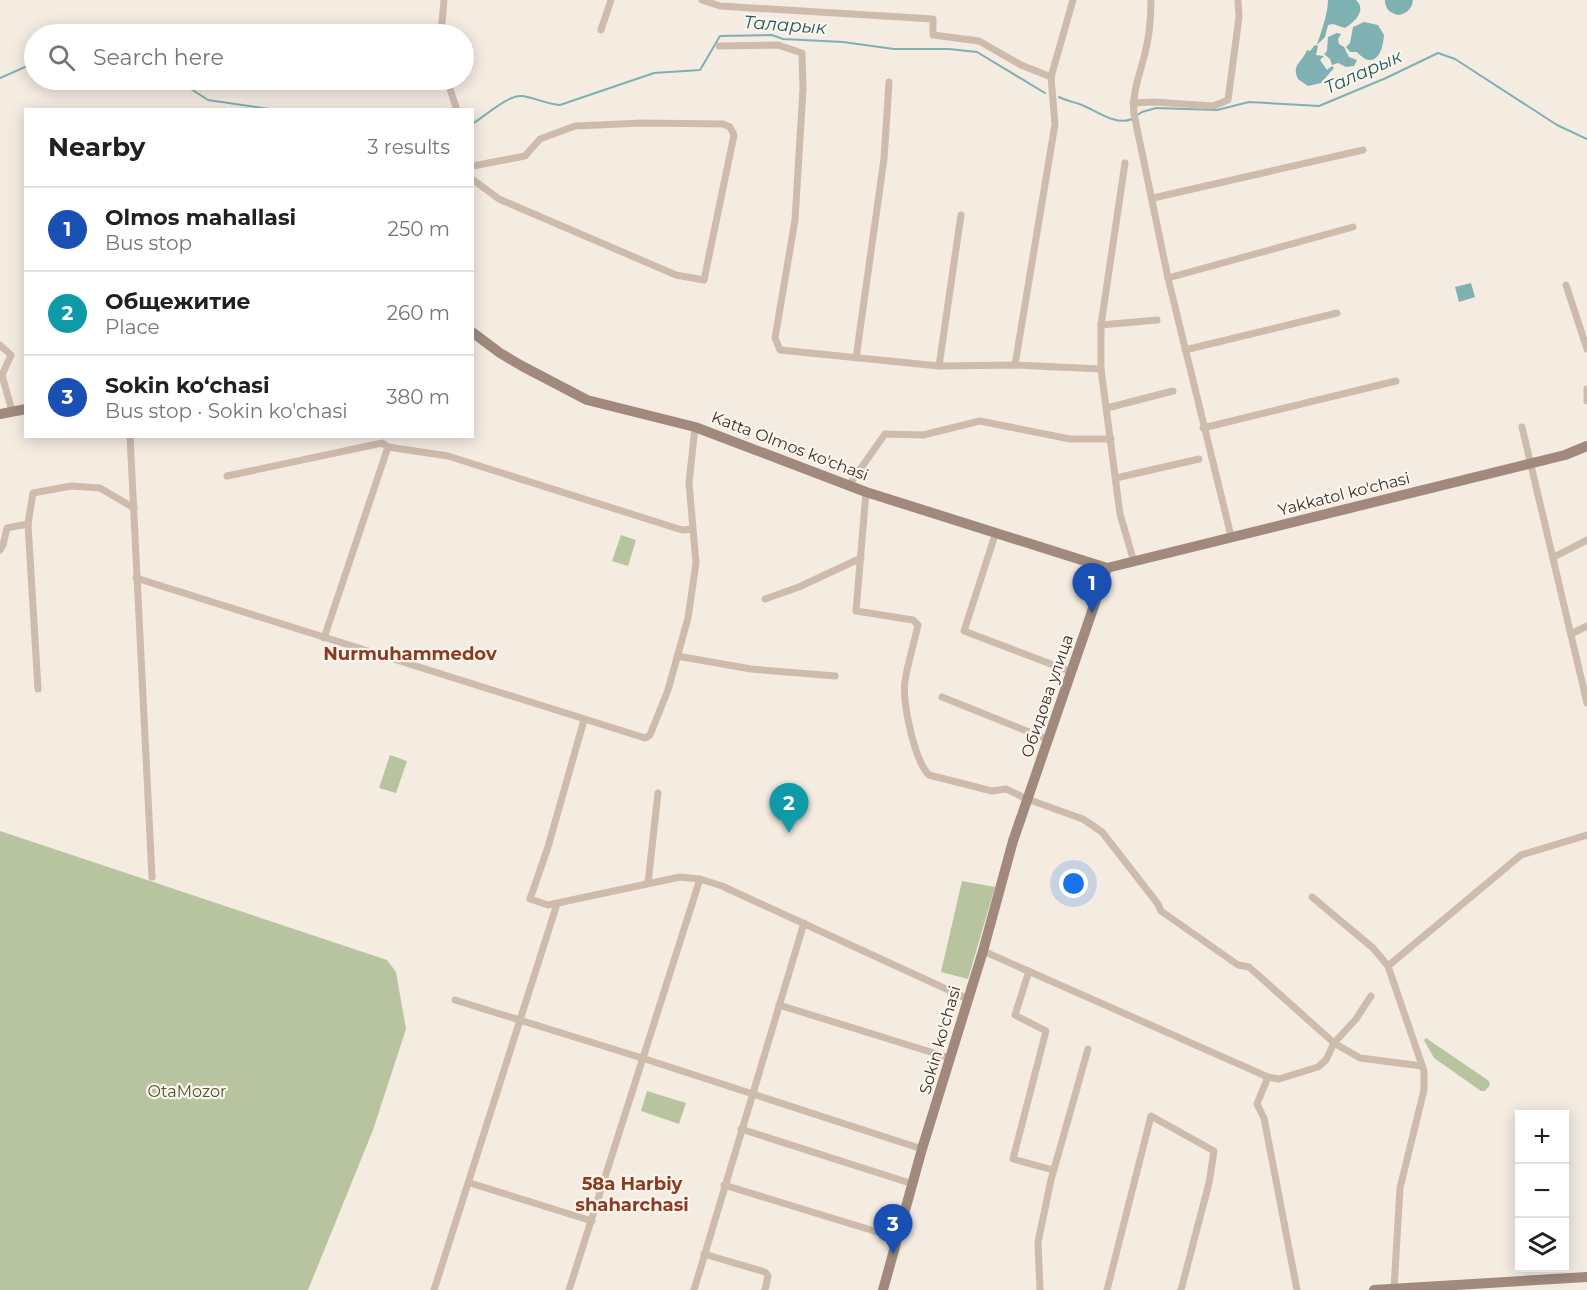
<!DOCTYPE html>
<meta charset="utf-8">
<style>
:root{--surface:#fff;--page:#f2f2f2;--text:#202124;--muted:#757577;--line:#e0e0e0;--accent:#7c3aed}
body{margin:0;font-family:Montserrat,sans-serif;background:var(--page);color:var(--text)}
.controls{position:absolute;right:18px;bottom:18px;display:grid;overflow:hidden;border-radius:0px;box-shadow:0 3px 15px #0003}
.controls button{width:54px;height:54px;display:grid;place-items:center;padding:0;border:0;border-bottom:2px solid var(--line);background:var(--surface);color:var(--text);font:30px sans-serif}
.you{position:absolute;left:1074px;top:884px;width:21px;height:21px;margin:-15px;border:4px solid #fff;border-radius:50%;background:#1a73e8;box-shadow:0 0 0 9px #1a73e833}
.badge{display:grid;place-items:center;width:39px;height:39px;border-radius:50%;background:var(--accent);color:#fff;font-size:20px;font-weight:700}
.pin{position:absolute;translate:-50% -50px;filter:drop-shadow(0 2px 3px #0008)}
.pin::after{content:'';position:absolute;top:32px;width:21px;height:18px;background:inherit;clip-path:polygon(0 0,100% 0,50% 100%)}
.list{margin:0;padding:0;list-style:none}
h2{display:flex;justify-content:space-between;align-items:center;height:78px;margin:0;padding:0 24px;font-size:26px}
h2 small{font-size:20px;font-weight:400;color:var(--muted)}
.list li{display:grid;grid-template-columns:39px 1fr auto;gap:18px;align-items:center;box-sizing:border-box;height:84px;padding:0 24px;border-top:2px solid var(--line)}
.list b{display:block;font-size:22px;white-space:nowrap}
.list p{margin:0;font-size:20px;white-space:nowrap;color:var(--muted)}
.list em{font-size:20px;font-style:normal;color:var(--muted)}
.icon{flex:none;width:33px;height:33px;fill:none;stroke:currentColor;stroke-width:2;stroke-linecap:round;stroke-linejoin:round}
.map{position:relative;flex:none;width:1587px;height:1290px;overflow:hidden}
.search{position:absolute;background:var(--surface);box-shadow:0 3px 15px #0003;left:24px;top:24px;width:450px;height:66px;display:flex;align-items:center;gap:15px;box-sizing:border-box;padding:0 21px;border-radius:33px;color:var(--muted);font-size:22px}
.panel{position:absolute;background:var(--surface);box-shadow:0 3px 15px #0003;left:24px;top:108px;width:450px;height:330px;border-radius:0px}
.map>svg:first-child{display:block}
.green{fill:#b8c4a0}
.water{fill:#7fb0b2}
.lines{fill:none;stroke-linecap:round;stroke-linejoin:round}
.stream{stroke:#7fb0b2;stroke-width:2}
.street{stroke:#cdbbac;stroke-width:7}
.secondary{stroke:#a18a7d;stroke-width:10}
.labels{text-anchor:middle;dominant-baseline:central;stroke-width:4.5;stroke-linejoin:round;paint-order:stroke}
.street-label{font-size:16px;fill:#3b302b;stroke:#fbf5ee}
.park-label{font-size:16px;fill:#4a5a2e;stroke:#fbf5ee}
.water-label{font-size:18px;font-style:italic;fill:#1f5a5e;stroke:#fbf5ee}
.neighbourhood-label{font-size:18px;font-weight:bold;fill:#8c3b22;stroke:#fbf5ee}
</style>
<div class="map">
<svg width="1587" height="1290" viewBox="0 0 1587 1290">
<rect width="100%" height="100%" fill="#f4ebe1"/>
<!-- green -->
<g class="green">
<path d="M621 535 636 540 628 566 612 561Z"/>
<path d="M390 755 407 761 396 793 379 788Z"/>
<path d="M0 831 387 960 396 972 406 1029 373 1130 308 1290H0Z"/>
<path d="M962 881 995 887 968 979 941 972Z"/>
<path d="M1426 1038 1489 1081 1490 1085 1485 1091H1481L1434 1058 1424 1040Z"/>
<path d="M647 1091 686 1103 679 1124 641 1111Z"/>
</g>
<!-- water -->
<g class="water">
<path d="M1328 0H1356C1367 10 1355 22 1345 28L1333 24 1328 25 1325 37 1317 45C1321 32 1328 14 1328 0Z"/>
<path d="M1385 0H1413C1412 9 1406 14 1398 15 1390 13 1385 9 1385 0Z"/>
<path d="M1364 22 1378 25 1384 35C1383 53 1374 71 1357 52H1350L1346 47 1350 43 1353 27Z"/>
<path d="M1337 33 1341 34 1338 39 1339 44 1344 47 1349 57 1357 60 1354 66 1346 67 1338 63 1332 65 1330 59 1324 54 1327 51 1328 37Z"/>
<path d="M1315 45 1318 46 1316 55 1324 56 1320 60 1327 70 1332 66 1334 68 1321 83 1308 86 1298 79C1291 64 1303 62 1307 50L1310 51Z"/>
<path d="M1471 283 1475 297 1459 302 1455 287Z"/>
</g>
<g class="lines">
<!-- stream -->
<g class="stream">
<path d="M0 78 34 63"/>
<path d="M177 80 208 100 276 110"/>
<path d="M1059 97C1067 101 1074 102 1082 105 1097 111 1116 126 1132 119"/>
<path d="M1136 116 1142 112 1156 108 1217 110 1249 102 1319 106 1386 78 1438 53 1455 59 1557 125 1587 139"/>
<path d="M472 124C484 117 509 94 522 96 536 98 546 104 560 105L654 73 700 70 720 36 772 35 783 39 843 42 894 49H949L977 52 1045 93"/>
</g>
<!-- street -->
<g class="street">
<path d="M702 0 720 6 933 19V35L979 41 1021 65 1051 77"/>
<path d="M1151 0C1151 19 1149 39 1144 57 1139 77 1132 93 1134 114L1168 278 1231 536"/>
<path d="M601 30 611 0"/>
<path d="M441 34 444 0"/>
<path d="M719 46 778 45 802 53 803 89 795 220 775 338 780 350 939 366 1015 365 1101 369"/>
<path d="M447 80 457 110"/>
<path d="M1133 103 1154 102 1213 106 1228 100 1239 17 1238 0"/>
<path d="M1125 163 1101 325V369L1120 514 1134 562"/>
<path d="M472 179 499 199 676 275 704 280 734 135 730 127 723 124 643 123 575 126 540 139 525 156 473 166"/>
<path d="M1153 198 1363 150"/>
<path d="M1168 278 1353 227"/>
<path d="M1566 285 1587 349"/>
<path d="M1101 325 1157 320"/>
<path d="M0 345 11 355 2 375 12 411"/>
<path d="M1185 350 1337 313"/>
<path d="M856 358 884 159 889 82"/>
<path d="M1015 365 1055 124 1051 77 1073 0"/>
<path d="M939 366 961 215"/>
<path d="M1587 389V401"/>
<path d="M1107 408 1173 391"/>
<path d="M1522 427 1587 703"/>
<path d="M1203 428 1396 381"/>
<path d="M130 436 152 877"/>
<path d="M227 476 382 443 388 447"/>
<path d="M1116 478 1199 459"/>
<path d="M849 485 885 434 923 435 980 421 1070 439H1111"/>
<path d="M866 492 856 611 913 620 918 625C914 644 908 662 905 681 902 701 914 760 929 775L992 791 1006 789 1027 799 1083 819 1102 832 1158 904 1161 911 1238 965 1249 967 1334 1043 1360 1058 1422 1066"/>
<path d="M996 532 964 631 1072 672"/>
<path d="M0 550 3 545 7 528 28 524"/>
<path d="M1554 557 1587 540"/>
<path d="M136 578 645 738 650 735 668 690 688 618 696 563 689 483 695 427"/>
<path d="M765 599 799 587 861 558"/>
<path d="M1571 634 1587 626"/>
<path d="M324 638 388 447 448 456 682 530 692 529"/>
<path d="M677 656 751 669 835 676"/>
<path d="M38 689 28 524 33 493 71 486 100 488 134 508"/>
<path d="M942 697 1049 740"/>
<path d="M584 720 548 847 530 899 548 905 680 877 700 879 722 886 968 999"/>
<path d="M648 883 658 793"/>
<path d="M1312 897 1373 948 1388 966 1424 1071V1090L1400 1188 1394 1289"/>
<path d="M983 951 1268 1077 1279 1079 1318 1067 1326 1060 1334 1043 1356 1019 1371 996"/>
<path d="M1388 966 1521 855 1587 835"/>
<path d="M1029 971 1015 1015 1046 1031 1013 1159 1053 1170"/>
<path d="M455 1000 642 1058 922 1149"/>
<path d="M779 1005 950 1058"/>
<path d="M1268 1077 1257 1104 1264 1118 1297 1290"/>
<path d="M741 1129 913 1184"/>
<path d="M470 1183 592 1221"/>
<path d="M724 1185 897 1238"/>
<path d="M704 1254 765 1272 768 1276 765 1290"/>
<path d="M434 1290 557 904"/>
<path d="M569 1290 700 879"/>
<path d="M694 1290 804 923"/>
<path d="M1040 1290 1038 1242 1051 1180 1088 1049"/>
<path d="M1107 1290 1151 1116 1214 1151 1209 1183 1181 1290"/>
</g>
<!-- secondary -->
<g class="secondary">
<path d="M472 332 500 353 522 366 587 400 695 427 866 492 1107 568"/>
<path d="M0 414 26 409"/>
<path d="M1107 568 1565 455 1587 446"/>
<path d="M883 1290 922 1149 983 951 1013 841 1107 568"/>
<path d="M1374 1290 1587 1277"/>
</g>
</g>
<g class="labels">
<!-- street labels -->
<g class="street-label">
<text transform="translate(790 446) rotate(21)">Katta Olmos ko'chasi</text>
<text transform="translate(1344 494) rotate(-14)">Yakkatol ko'chasi</text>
<text transform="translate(1047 696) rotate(-71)">Обидова улица</text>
<text transform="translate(940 1040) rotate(-74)">Sokin ko'chasi</text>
</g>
<!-- park labels -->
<g class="park-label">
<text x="187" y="1091">OtaMozor</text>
</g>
<!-- water labels -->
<g class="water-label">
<text transform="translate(785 25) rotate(4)">Таларык</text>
<text transform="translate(1363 72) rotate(-24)">Таларык</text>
</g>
<!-- neighbourhood labels -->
<g class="neighbourhood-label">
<text x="410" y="654">Nurmuhammedov</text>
<text x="632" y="1184">58a Harbiy<tspan x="632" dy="21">shaharchasi</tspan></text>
</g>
</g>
</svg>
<div class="controls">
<button>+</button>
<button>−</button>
<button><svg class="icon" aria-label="layers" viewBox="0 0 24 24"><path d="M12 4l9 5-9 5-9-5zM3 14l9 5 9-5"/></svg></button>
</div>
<div class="you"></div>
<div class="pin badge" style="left:1092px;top:613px;background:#1a4fb4">1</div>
<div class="pin badge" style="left:789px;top:833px;background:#0f9aa8">2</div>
<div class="pin badge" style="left:893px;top:1254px;background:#1a4fb4">3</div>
<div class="search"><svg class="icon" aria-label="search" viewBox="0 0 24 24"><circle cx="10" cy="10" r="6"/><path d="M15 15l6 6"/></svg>Search here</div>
<section class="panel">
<h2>Nearby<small>3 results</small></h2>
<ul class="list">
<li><span class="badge" style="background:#1a4fb4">1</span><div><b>Olmos mahallasi</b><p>Bus stop</p></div><em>250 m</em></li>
<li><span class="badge" style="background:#0f9aa8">2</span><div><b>Общежитие</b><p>Place</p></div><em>260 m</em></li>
<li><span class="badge" style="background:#1a4fb4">3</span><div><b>Sokin koʻchasi</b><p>Bus stop · Sokin ko'chasi</p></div><em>380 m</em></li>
</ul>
</section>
</div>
